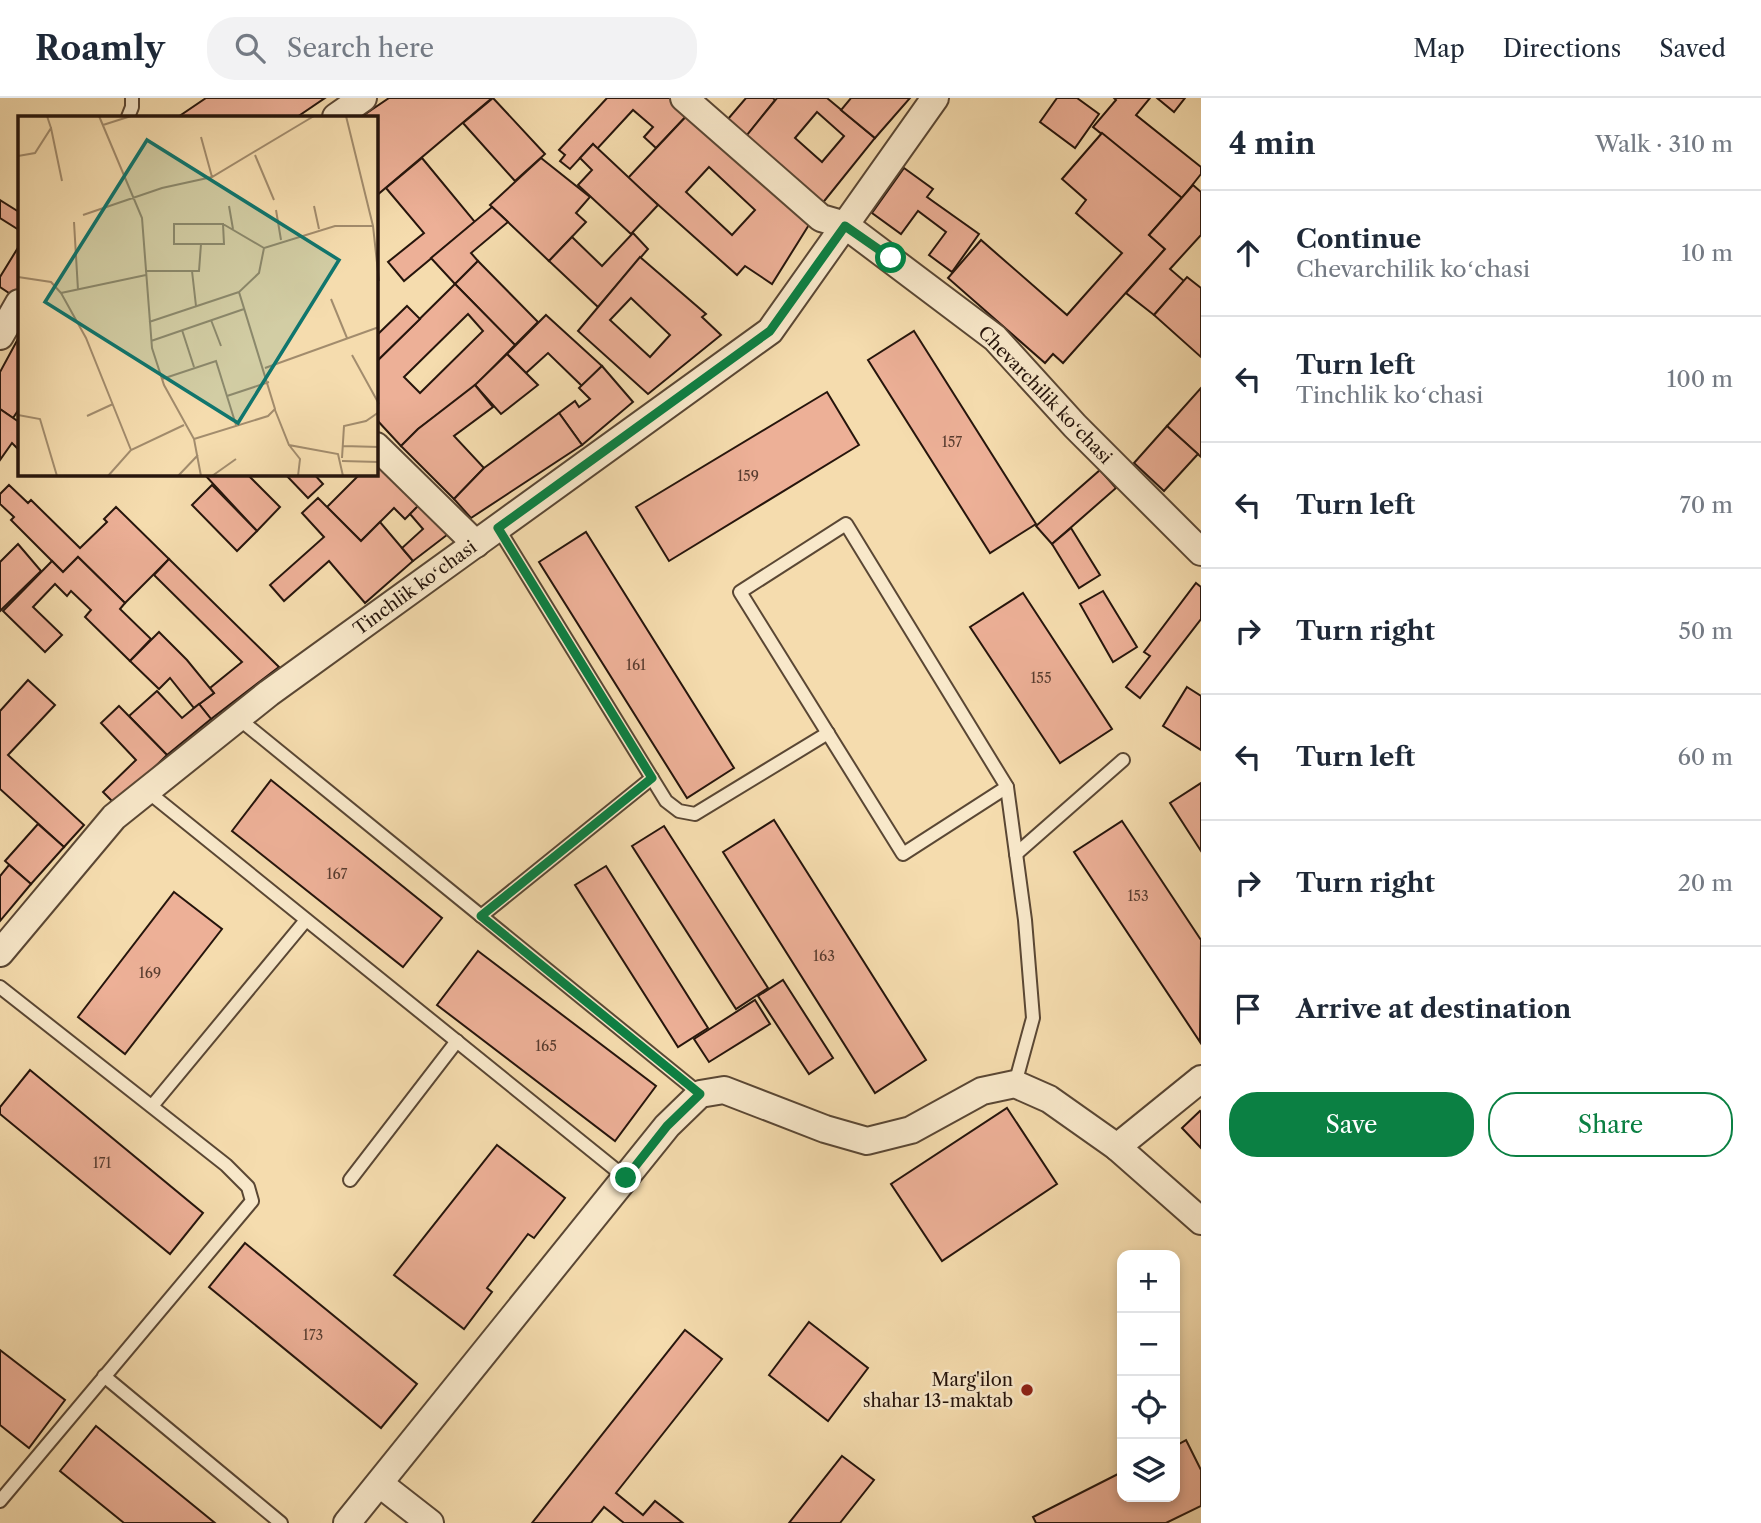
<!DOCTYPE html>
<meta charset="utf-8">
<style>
:root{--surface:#fff;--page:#f2f2f3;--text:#1f2937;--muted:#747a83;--line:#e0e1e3;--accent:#0b8043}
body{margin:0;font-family:"Libre Caslon Text",serif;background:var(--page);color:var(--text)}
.controls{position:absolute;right:21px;bottom:21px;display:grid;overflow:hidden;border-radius:14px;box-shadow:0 4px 10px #0003}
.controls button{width:63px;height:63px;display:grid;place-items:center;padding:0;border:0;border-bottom:2px solid var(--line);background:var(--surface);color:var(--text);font:35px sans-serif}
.stop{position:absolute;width:21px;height:21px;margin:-16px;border:5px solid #0b8043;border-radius:50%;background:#fff}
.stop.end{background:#0b8043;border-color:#fff;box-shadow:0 2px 7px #0008}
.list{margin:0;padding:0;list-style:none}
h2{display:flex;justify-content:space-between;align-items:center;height:91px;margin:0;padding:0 28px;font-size:30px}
h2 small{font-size:23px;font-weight:400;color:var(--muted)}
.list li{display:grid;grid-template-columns:46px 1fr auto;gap:21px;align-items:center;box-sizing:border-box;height:126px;padding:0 28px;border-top:2px solid var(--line)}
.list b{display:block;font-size:26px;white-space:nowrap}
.list p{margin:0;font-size:23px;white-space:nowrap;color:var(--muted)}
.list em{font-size:23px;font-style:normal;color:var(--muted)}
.actions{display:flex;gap:14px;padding:21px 28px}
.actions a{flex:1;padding:16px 0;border:2px solid var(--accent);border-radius:28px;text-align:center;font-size:24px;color:var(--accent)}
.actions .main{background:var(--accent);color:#fff}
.icon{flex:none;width:38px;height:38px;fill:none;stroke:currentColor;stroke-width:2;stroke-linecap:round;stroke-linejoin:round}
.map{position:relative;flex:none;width:1201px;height:1425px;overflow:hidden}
header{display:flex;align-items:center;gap:42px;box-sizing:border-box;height:98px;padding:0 35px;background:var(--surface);border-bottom:2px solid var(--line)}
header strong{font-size:33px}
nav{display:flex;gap:38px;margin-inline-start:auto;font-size:24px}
.search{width:490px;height:63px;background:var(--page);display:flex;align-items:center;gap:18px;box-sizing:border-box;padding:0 24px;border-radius:28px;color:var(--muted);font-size:26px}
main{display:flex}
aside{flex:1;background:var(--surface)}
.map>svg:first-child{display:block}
.building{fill:#edb097;stroke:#26150c;stroke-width:2;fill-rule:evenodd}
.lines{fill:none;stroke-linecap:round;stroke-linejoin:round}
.lane-casing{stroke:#5a4734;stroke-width:16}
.street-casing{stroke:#5a4734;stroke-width:30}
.lane{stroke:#f8e8ca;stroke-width:12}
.street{stroke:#f8e8ca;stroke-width:26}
.route{stroke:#0b8043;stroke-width:9}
.poi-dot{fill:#8f2418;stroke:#f8e8ca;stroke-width:2.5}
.labels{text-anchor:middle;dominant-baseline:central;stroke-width:5;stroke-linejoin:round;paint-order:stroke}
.number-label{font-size:14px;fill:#583c2f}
.street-label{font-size:18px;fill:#26150c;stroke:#f8e8ca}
.poi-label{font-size:18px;fill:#26150c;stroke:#f8e8ca;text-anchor:end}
.inset-road{fill:none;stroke:#a28c6d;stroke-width:2}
.view{fill:#0f766e;fill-opacity:0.15;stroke:#0f766e;stroke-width:3.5}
.inset-edge{fill:none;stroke:#26150c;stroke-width:3.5}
</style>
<header>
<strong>Roamly</strong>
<div class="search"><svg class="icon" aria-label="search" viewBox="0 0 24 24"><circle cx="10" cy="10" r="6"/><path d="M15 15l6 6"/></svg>Search here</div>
<nav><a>Map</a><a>Directions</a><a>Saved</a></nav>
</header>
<main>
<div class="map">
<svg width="1201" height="1425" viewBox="0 0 1201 1425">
<rect width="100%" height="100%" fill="#f5dcae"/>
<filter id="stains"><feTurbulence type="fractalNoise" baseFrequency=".00286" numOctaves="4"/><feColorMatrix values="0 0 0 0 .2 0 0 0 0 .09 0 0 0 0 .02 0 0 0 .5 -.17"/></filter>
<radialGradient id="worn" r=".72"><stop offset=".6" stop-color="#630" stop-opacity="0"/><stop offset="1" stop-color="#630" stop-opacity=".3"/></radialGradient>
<!-- building -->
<g class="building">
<path d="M206 0H325L297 19H178Z"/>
<path d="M389 0H492L376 98V19H361Z"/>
<path d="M493 0 545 56 515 83 463 25Z"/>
<path d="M607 0H681L693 11 656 50 644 39 653 29 633 12 597 51 593 46 570 71 560 63 565 57 559 52Z"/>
<path d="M746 0H773L775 2 741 45 722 28Z"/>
<path d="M777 0H827L875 40 817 112 738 48ZM817 14 844 38 822 64 795 40Z"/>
<path d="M851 0H910L875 40 841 12Z"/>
<path d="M1057 0H1077L1099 16 1075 50 1040 24Z"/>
<path d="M1114 0H1150L1136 17 1201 69V76L1182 100 1093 29 1116 2Z"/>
<path d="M1157 0H1185L1174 14Z"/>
<path d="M693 11 812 122 772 186 745 168 737 177 628 80ZM709 69 755 112 732 137 686 94Z"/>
<path d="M1102 35 1182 100 1149 137 1165 151 1063 265 1053 256 1045 265 948 180 981 142 1067 217 1122 155 1076 115 1086 102 1062 81Z"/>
<path d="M593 46 658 107 631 136 578 87 592 72 580 60Z"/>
<path d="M422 60 475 124 404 183 388 164 424 135 386 90Z"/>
<path d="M541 60 590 99 576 115 586 124 549 163 490 107Z"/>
<path d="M904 70 933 91 927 99 979 136 952 174 929 157 946 134 918 113 901 136 872 115Z"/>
<path d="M1193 87 1201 94V137L1170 171 1184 183 1154 217 1126 195 1165 151 1149 137Z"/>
<path d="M0 102 19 114V132L0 120Z"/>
<path d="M492 109 508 124 471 155 478 163 455 186 431 160Z"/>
<path d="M633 135 648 151 598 209 549 163 572 139 602 168Z"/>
<path d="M19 148V191L15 199 0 189V179Z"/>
<path d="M640 159 706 216 702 219 721 237 648 296 578 233ZM631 200 670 237 650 259 610 222Z"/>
<path d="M478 163 538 224 515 247 455 186Z"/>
<path d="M1187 179 1201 190V259L1154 217Z"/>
<path d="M455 186 515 247 471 292 418 331 401 348 376 321V264ZM468 216 483 233 420 295 404 279Z"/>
<path d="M407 208 420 221 376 264V238Z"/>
<path d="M546 217 602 268 582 288 548 255 526 275 507 256Z"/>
<path d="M914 233 1036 426 990 455 868 262Z"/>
<path d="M19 239V311L13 320 0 311V274Z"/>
<path d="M507 256 538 287 501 316 475 287Z"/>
<path d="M602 268 633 304 582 347 559 315 575 303 579 309 590 301 579 290Z"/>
<path d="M475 287 493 309 454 338 484 370 454 401 401 348 418 331Z"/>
<path d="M1201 290V359L1167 328Z"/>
<path d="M827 294 859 347 669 463 636 409Z"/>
<path d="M0 311 19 324V352L12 345 0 362Z"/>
<path d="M559 315 582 347 471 420 454 401 484 370Z"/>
<path d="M1167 328 1198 356 1164 393 1134 365Z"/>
<path d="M376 360 424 402 405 421 394 410 361 443 327 409 360 376H376Z"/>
<path d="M1100 372 1116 390 1052 446 1036 428Z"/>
<path d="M204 376H247L280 409 257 433Z"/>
<path d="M285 376H314L323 386 308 400Z"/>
<path d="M9 387 28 405 31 402 80 450 107 424 104 421 116 409 169 461 125 505 78 459 63 474 11 422 14 419 0 406V396Z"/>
<path d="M212 387 257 433 237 453 192 407Z"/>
<path d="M318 400 361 443 380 424 413 463 365 505 329 463 284 503 270 487 324 439 302 415Z"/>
<path d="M424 402 456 430 413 463 402 450 423 431 410 416Z"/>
<path d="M1071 430 1100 477 1079 490 1052 446Z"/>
<path d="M586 434 734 670 687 700 539 464Z"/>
<path d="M18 446 41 473 0 513V464Z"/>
<path d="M78 459 125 505 120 511 151 541 130 563 85 519 91 512 71 493 67 498 55 486 33 509 62 537 45 554 3 513 52 463 63 474Z"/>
<path d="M169 461 279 569 211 621 199 606 214 595 210 590 242 564 154 477Z"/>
<path d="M1196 485 1201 489V521L1140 600 1126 589 1150 558 1144 554Z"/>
<path d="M1103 493 1137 549 1113 564 1080 506Z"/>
<path d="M1023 495 1112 631 1060 665 970 529Z"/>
<path d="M159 534 187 562 214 595 194 610 170 580 159 591 130 563Z"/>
<path d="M28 582 55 607 8 657 84 727 64 749 0 691V613Z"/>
<path d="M1187 589 1201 598V652L1163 628Z"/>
<path d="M157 593 182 620 199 606 211 621 167 657 129 618Z"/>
<path d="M119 608 167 657 116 707 103 694 136 662 101 625Z"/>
<path d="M271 682 442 820 403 869 232 733Z"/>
<path d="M1201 685V753L1170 705Z"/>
<path d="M774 722 926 962 875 995 723 754Z"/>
<path d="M1122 723 1201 842 1200 944 1074 754Z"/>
<path d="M38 726 64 749 31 786 5 763Z"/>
<path d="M664 728 768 890 736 911 632 748Z"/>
<path d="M9 767 31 786 0 823V778Z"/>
<path d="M606 768 708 930 678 949 575 787Z"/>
<path d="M174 794 222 831 125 956 78 919Z"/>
<path d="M478 853 656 988 615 1043 437 907Z"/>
<path d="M783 882 833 960 809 976 758 898Z"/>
<path d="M755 902 770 926 709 964 694 941Z"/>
<path d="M30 972 203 1115 170 1156 0 1016V1009Z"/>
<path d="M1007 1010 1057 1086 942 1163 891 1086Z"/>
<path d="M1200 1013 1201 1014V1050L1182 1030Z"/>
<path d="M497 1047 565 1100 534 1140 528 1136 487 1190 492 1194 464 1231 394 1177Z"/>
<path d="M245 1145 417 1286 381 1330 209 1189Z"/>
<path d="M809 1224 868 1270 828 1323 769 1277Z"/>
<path d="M685 1232 722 1261 616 1395 643 1417 655 1403 683 1425H624L604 1409 591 1425H532Z"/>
<path d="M0 1252 65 1302 29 1350 0 1327Z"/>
<path d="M96 1328 215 1425H124L60 1373Z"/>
<path d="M1186 1342 1201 1372V1408L1166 1425H1036L1033 1419 1122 1374V1399H1175V1348Z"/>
<path d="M842 1358 874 1382 840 1425H789Z"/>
</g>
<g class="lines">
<!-- lane casing -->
<g class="lane-casing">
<g id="lane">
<path d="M128 19 132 9V0"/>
<path d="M846 426 1007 689 903 756 740 494Z"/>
<path d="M498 430 666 703 679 713 695 716 828 635"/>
<path d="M238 620 700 996"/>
<path d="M1007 689 1025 822 1033 920 1015 986"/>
<path d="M147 693 626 1080"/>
<path d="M1016 756 1123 662"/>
<path d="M481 818 652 680"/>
<path d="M0 889 226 1067 248 1089 252 1103 0 1403"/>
<path d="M152 1008 306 822"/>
<path d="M350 1082 457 943"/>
<path d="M104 1278 281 1425"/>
</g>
</g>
<!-- street casing -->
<g class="street-casing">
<g id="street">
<path d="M684 0 821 120 845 127 995 240 1075 328 1201 454"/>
<path d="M336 19 363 0"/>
<path d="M0 238 19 205"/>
<path d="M376 348 476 446"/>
<path d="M0 855 114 719 269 595 770 233 935 0"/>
<path d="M1117 1049 1201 981"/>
<path d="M380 1386 430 1425"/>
<path d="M347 1425 667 1028 700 996 724 992 825 1031 867 1043 911 1032 982 993 1015 986 1049 1001 1117 1049 1201 1123"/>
</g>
</g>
<!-- lane -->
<use href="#lane" class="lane"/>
<!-- street -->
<use href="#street" class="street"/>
</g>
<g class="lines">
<!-- route -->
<path class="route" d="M626 1080 667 1028 700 996 481 818 652 680 498 430 770 233 845 128 891 160"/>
</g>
<!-- markers -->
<circle class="poi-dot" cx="1027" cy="1292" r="7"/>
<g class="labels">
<!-- number labels -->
<g class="number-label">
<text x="952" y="344">157</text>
<text x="748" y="378">159</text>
<text x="636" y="567">161</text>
<text x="1041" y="580">155</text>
<text x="337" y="776">167</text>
<text x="1138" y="798">153</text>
<text x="824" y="858">163</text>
<text x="150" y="875">169</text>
<text x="546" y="948">165</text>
<text x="102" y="1065">171</text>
<text x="313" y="1237">173</text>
</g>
<!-- street labels -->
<g class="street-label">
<text transform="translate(1045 297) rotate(46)">Chevarchilik koʻchasi</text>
<text transform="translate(415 490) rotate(-36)">Tinchlik koʻchasi</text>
</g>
<!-- poi labels -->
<g class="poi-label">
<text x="1013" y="1282">Marg'ilon<tspan x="1013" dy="21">shahar 13-maktab</tspan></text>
</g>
</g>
<!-- overview -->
<g transform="translate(18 18)">
<rect width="360" height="360" fill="#f5dcae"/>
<path class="inset-road" d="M81 0 124 102 134 232 146 269 176 323 183 360M328 0 355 110 361 165M85 9 113 0M33 12 44 65M183 21 194 61M237 39 256 84M0 40 17 37 33 12 29 0M211 90 215 113M296 90 301 113M258 94 263 124M65 99 144 72 194 61 296 0M56 106 60 174M156 108H205L206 128H156ZM205 108 246 132M127 155H181L183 128M174 155 178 190M0 161 33 166 43 177M313 183 329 222M193 204 203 230M131 206 221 176M164 214 176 251M133 225 226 193M334 239 361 288M247 252 361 211M144 263 198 245 218 309M209 280 251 266M257 294 271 329 320 338 325 360M0 299 22 303 39 360M69 300 95 288M176 323 250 300 257 293 221 176 241 157 246 132 317 110H355M271 329 282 343 280 360M325 330 361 331M113 334 68 222 43 177 128 159M324 342 326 310 348 305 361 296M324 345 361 346M90 360 113 334 166 309M160 360 180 339M194 360 218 343"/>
<path class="view" d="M129 24 321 144 220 307 27 186Z"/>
<rect width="360" height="360" class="inset-edge"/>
</g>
<rect width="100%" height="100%" filter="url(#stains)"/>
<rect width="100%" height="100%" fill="url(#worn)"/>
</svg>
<div class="controls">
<button>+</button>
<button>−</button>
<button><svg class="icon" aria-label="locate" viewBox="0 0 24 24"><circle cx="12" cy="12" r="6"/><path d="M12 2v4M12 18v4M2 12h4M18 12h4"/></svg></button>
<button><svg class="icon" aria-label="layers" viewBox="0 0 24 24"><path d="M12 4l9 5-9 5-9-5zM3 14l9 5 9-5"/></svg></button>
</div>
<div class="stop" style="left:891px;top:160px"></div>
<div class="stop end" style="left:626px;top:1080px"></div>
</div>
<aside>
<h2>4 min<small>Walk · 310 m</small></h2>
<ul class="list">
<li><svg class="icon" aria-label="ahead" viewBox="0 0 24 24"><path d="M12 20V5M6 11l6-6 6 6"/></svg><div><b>Continue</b><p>Chevarchilik koʻchasi</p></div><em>10 m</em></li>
<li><svg class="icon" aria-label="left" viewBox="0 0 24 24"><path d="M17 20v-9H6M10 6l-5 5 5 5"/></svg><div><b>Turn left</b><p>Tinchlik koʻchasi</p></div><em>100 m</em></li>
<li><svg class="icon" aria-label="left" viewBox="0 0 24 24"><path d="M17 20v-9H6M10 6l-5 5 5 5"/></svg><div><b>Turn left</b></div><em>70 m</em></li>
<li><svg class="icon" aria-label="right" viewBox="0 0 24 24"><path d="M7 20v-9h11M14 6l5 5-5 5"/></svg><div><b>Turn right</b></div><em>50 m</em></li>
<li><svg class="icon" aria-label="left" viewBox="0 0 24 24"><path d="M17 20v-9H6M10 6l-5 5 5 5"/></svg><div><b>Turn left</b></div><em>60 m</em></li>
<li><svg class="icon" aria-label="right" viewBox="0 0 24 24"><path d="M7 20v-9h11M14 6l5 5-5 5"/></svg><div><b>Turn right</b></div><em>20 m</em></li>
<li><svg class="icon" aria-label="arrive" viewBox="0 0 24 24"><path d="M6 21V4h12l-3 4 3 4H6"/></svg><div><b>Arrive at destination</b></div></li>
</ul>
<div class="actions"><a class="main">Save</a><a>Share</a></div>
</aside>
</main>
